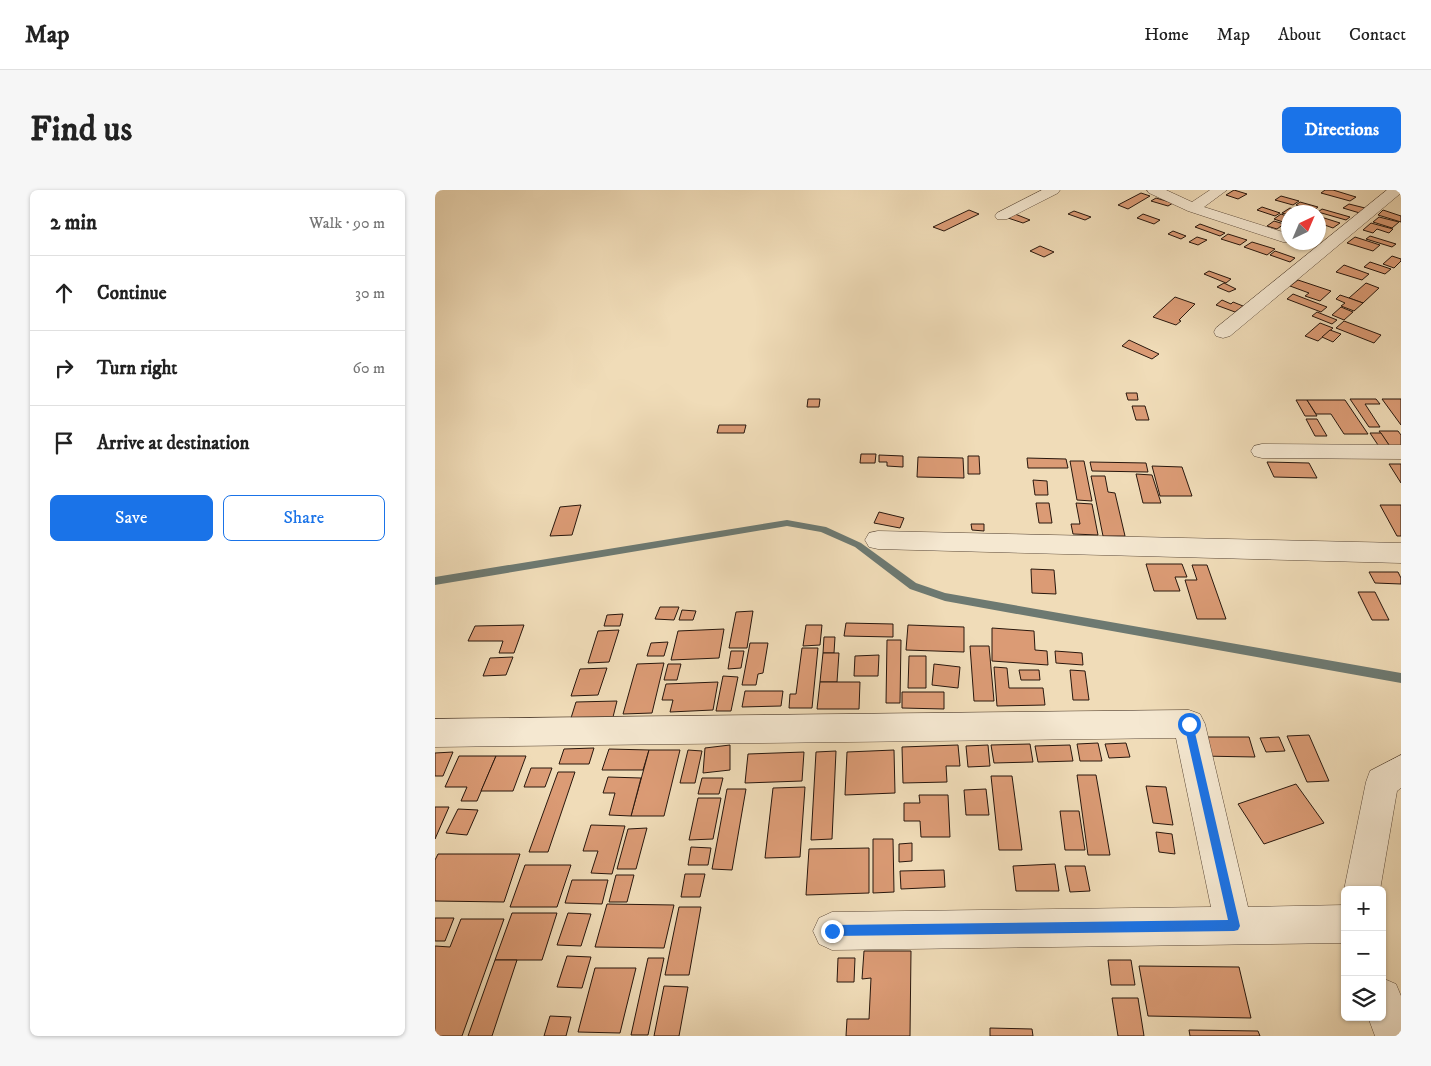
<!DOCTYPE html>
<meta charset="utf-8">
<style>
:root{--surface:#fff;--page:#f6f6f6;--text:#222;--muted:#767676;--line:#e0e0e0;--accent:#1a73e8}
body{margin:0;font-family:"IM FELL DW Pica",serif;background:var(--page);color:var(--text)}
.controls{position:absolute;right:15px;bottom:15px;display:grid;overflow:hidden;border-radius:8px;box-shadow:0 1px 4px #0004}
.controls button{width:45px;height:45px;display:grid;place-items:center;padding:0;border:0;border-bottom:1px solid var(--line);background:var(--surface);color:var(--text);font:25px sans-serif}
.compass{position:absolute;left:846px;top:15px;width:45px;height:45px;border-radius:50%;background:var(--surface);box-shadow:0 1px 4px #0004;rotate:44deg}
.stop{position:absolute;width:15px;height:15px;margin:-11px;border:4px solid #1a73e8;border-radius:50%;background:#fff}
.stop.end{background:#1a73e8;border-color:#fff;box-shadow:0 1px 5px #0008}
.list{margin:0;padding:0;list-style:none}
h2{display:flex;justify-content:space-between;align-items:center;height:65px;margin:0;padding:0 20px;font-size:21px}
h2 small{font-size:16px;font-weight:400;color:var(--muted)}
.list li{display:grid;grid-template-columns:32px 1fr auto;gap:15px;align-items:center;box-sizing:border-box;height:75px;padding:0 20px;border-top:1px solid var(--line)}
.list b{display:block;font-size:19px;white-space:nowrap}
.list em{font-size:16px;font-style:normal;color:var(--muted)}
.actions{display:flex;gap:10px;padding:15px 20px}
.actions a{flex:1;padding:11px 0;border:1px solid var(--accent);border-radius:8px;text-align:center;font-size:18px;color:var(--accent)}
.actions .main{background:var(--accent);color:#fff}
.icon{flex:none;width:28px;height:28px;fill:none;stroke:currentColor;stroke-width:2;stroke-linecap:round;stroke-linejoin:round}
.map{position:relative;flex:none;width:966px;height:846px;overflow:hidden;border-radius:8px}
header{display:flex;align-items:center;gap:30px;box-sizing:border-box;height:70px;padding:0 25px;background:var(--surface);border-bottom:1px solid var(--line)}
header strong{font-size:24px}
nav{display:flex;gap:28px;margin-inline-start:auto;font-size:18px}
.intro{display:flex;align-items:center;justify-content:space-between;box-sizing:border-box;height:120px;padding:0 30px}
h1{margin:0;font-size:35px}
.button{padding:12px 22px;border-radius:8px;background:var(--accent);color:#fff;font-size:18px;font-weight:700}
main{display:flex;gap:30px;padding:0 30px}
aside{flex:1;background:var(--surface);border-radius:8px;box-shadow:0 1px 4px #0004}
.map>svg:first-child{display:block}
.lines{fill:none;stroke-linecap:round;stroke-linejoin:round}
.stream{fill:#6d7971;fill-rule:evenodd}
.building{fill:#db9b75;stroke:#28170d}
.minor-casing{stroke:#5a4838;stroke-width:1}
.minor{fill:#f5e8d1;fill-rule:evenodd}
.route{fill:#1a73e8}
</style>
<header>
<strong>Map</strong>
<nav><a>Home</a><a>Map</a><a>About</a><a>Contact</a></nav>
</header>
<div class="intro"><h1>Find us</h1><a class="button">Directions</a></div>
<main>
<aside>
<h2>2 min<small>Walk · 90 m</small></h2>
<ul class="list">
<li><svg class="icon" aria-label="ahead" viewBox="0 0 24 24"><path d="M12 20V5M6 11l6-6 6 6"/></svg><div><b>Continue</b></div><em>30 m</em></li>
<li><svg class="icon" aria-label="right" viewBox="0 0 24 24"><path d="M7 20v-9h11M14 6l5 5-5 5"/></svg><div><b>Turn right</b></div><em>60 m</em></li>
<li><svg class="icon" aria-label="arrive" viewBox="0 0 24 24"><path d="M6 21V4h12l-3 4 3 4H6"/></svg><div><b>Arrive at destination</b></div></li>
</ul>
<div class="actions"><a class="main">Save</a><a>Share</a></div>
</aside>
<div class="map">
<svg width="966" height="846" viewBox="0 0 966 846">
<rect width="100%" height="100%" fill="#f0dcb8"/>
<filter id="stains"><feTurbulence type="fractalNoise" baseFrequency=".004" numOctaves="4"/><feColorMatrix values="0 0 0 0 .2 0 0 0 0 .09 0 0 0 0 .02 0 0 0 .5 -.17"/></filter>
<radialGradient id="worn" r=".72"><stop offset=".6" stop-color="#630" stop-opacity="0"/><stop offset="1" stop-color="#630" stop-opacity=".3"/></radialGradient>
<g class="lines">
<!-- stream -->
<path class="stream" d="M352 330 391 337 426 353 481 393 510 403 966 483V493L510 411 475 399 420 357 386 342 352 336 0 395V387Z"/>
</g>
<!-- building -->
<g class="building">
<path d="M799 0 812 4 803 9 791 5Z"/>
<path d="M890 0H898L921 7 915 11 886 3Z"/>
<path d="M706 3 715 6 693 19 683 15Z"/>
<path d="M846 6 864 11 858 15 840 10Z"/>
<path d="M721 8 738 13 733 16 716 11Z"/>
<path d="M865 12 883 17 878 21 861 15Z"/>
<path d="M914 14 934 19 928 24 908 18Z"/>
<path d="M827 17 845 23 840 26 822 20Z"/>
<path d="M855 18 870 22H854V25L847 23Z"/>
<path d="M887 19 915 27 911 30 883 22Z"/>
<path d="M534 20 544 24 509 41 498 37Z"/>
<path d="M948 20 966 26V32L943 25Z"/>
<path d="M639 21 656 27 650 30 633 24Z"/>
<path d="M580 24 595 30 588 33 573 28Z"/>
<path d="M708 24 725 30 719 34 702 28Z"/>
<path d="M846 24 854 27V34L839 29Z"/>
<path d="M886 27 905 33 898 38 884 33V29Z"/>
<path d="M944 27 964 32 957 38 938 32Z"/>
<path d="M839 31 849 34 842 39 832 36Z"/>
<path d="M936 33 958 39 954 43 942 39 938 43 928 40Z"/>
<path d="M765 34 790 43 785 46 760 37Z"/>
<path d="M738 41 751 46 746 49 733 44Z"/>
<path d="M793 44 812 50 805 55 786 49Z"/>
<path d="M935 46 961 54 957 57 931 49Z"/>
<path d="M762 47 772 50 763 55 754 52Z"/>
<path d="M920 47 945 55 938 61 912 53Z"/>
<path d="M817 52 840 59 832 65 809 57Z"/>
<path d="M605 56 619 62 609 67 595 61Z"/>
<path d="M840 61 860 68 855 72 835 65Z"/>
<path d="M957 66 966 69V71L959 78 948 74Z"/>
<path d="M935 72 956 79 950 84 929 77Z"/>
<path d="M909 75 934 84 927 90 901 82Z"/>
<path d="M774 81 796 89 791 93 769 84Z"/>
<path d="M863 90 896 101 885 111 870 106 874 103 855 96Z"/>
<path d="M789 93 801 99 794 102 782 97Z"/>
<path d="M931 93 944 98 928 113 914 108Z"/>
<path d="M858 104 892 117 886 122 852 109Z"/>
<path d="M905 105 914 108 928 113 919 121 906 116 910 113 901 109Z"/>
<path d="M740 107 760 114 744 130 746 131 741 135 718 127Z"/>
<path d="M787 110 796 114 798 112 808 116 800 122 781 115Z"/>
<path d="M906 117 918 122 909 130 897 125Z"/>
<path d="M882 122 902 130 897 134 877 126Z"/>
<path d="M909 131 946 145 939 153 901 138Z"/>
<path d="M885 133 898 138 883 151 870 146Z"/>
<path d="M895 140 906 144 898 152 887 147Z"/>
<path d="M694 150 724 164 717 169 687 156Z"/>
<path d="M691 203H702L703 210H693Z"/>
<path d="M373 209H385L384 217H372Z"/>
<path d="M915 209H941L945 214H930L945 237H934Z"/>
<path d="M947 209H966V235Z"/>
<path d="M861 210H872L882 226H870Z"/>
<path d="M872 210H910L933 244H909L896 224H881Z"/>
<path d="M697 216H710L714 230H701Z"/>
<path d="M871 229H882L892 246H880Z"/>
<path d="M284 235H311L309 243H282Z"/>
<path d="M944 241H963L966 245V258H956Z"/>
<path d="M935 243H946L956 258H945Z"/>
<path d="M426 264H441L440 273H425Z"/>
<path d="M444 265 468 266V277L452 276V272H444Z"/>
<path d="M533 266H544L545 284H533Z"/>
<path d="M483 267 528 268 529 288 482 287Z"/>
<path d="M592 268 631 269 633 278H593Z"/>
<path d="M635 271H649L657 311 642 310Z"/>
<path d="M655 272 711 273 713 282 657 281Z"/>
<path d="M832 272 874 273 882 288 839 287Z"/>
<path d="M954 274H966V293Z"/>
<path d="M717 276 747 277 757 306H725Z"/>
<path d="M701 284 717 285 726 313H708Z"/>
<path d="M656 286H670L673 302 680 303 690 346H668Z"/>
<path d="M598 290 612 291 613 305H600Z"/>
<path d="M601 313H614L617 333H604Z"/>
<path d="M641 313 657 314 663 345 638 344 636 334H645Z"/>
<path d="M146 315 137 345 115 346 125 317Z"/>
<path d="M945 315H966V346H962Z"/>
<path d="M444 322 469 328 465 338 439 333Z"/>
<path d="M536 334H549V341L537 340Z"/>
<path d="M711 374H747L752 387H740L745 401H719Z"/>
<path d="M757 375H772L791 429H762L750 390H762Z"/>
<path d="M596 379 619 380 621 404 597 403Z"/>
<path d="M934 382H963L966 388V394L940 393Z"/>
<path d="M923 402H940L954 430H937Z"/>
<path d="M225 417H244L239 430 220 429Z"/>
<path d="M247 420 261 421 258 430H244Z"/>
<path d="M318 421 312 458H294L301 422Z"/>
<path d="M188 424 185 436H169L172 425Z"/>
<path d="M411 433 458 434V447L409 446Z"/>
<path d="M89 435 79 463H64L68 451H33L40 436Z"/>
<path d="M371 435H387L385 455 368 456Z"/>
<path d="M473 435 529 437V462L471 460Z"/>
<path d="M557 438 599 441 600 460 612 461 613 475 557 471Z"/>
<path d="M289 439 284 468 236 470 243 441Z"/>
<path d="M184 440 174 472 153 473 163 441Z"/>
<path d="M389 447H400L399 463H388Z"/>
<path d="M452 450H466L465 513H451Z"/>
<path d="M233 452 229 466H212L216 453Z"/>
<path d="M315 453H333L328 483 323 484 321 495H307Z"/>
<path d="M535 456H554L559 511H539Z"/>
<path d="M367 458H383L377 518H354L355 504H361Z"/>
<path d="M296 461H309L306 478 293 479Z"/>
<path d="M620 461 647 463 648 475 621 473Z"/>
<path d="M388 463H404L402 492H385Z"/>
<path d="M444 465 443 486H419L420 466Z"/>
<path d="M474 466H491V498H473Z"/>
<path d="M78 467 71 485 48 486 55 468Z"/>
<path d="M229 473 217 523 188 524 202 474Z"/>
<path d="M233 474H246L242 490H229Z"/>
<path d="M499 474 525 477 523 498 497 495Z"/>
<path d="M559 477 572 478 574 498H608L610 515 562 516Z"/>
<path d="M172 478 163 505 136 506 145 479Z"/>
<path d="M584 480H604L605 490H586Z"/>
<path d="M635 480 650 481 654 510H638Z"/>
<path d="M288 486 303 487 296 521H281Z"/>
<path d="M283 492 278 520 235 522 238 510H227L231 494Z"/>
<path d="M385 492H425L424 519H382Z"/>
<path d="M310 501H348L346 516 307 517Z"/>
<path d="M467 502H509V519L467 518Z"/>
<path d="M182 511 178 527 136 528 141 512Z"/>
<path d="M874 545 894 591 872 592 852 546Z"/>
<path d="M759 547H814L820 567 765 566Z"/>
<path d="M844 547 850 561 831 562 825 548Z"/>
<path d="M663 553 667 571H645L642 554Z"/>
<path d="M691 553 695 567 674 568 670 554Z"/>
<path d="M595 554 598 572 559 573 556 555Z"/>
<path d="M295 555V580L268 583 270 558Z"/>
<path d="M523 555 525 576H511L512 592 468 593 467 557Z"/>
<path d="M553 555 555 576 533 577 531 556Z"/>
<path d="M635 555 638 571 603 572 600 556Z"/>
<path d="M159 558 154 574H124L129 559Z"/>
<path d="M174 559 214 560 208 580H167Z"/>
<path d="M214 560H245L229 626H196Z"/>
<path d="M253 560 267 561 260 593H245Z"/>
<path d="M459 560 460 603 410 605 412 562Z"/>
<path d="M401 561 397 649 376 650 381 562Z"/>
<path d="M18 562 8 586H0V563Z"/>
<path d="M369 562 367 591 310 593 313 564Z"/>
<path d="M24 566H61L42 611H26L32 597H10Z"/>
<path d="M61 566H91L78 601H46Z"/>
<path d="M96 578H117L110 597H89Z"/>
<path d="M123 582H140L113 662H94Z"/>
<path d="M642 585H661L675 665H653Z"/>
<path d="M556 586H577L587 660H564Z"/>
<path d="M173 587 206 588 196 626 174 625 180 603H168Z"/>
<path d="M267 588H288L284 604H263Z"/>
<path d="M861 594 889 633 829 654 803 614Z"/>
<path d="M711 596 731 597 738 635 718 633Z"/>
<path d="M370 597 365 667 330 668 338 598Z"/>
<path d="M292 599H311L297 680 277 679Z"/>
<path d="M551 599 554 625H531L529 600Z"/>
<path d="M484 605H513L515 647H486L485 631H469V613H485Z"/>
<path d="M263 608H286L278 649 254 650Z"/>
<path d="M0 617H14L0 649Z"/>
<path d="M23 619 43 620 32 645 11 643Z"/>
<path d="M625 621H644L650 660H630Z"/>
<path d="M156 635 190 636 177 684 156 683 163 661H148Z"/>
<path d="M212 638 201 679H182L193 639Z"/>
<path d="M721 642 737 644 740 664 724 662Z"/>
<path d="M438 649H458L459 702 438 703Z"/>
<path d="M477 653V671L464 672V654Z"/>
<path d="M256 657 276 658 273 675H253Z"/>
<path d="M434 658V703L371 705 374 659Z"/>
<path d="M3 664H85L69 712 0 711V670Z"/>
<path d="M620 674 624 701H581L578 676Z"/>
<path d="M90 675H136L122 717H75Z"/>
<path d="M630 676H650L655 701 635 702Z"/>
<path d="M509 680 510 697 466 699 465 681Z"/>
<path d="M250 684H270L265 707H246Z"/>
<path d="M181 685H199L192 712H174Z"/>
<path d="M137 690H173L167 714 130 713Z"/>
<path d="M172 714 239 715 229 758 160 757Z"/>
<path d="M244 717H266L254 785H230Z"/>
<path d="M77 723H122L107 770H60Z"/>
<path d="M133 723 156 724 146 756 122 755Z"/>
<path d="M0 728H19L10 751H0Z"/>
<path d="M26 729H69L27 846H0V756L15 757Z"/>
<path d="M429 761H476L475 846H411L412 829H434L436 788 427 789Z"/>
<path d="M132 766 156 767 147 798 122 797Z"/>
<path d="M213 768H229L213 845H196Z"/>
<path d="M403 768H420L419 792H402Z"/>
<path d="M60 770H82L57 846H33Z"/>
<path d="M673 770H696L700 795H676Z"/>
<path d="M704 776 804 777 816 828 713 826Z"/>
<path d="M160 778H201L185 843 143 842Z"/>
<path d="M229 796 253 797 244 846H219Z"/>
<path d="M677 808H703L709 846H683Z"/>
<path d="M115 826 136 827 131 846H109Z"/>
<path d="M555 838 597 839 598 846H555Z"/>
<path d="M754 840 823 841 825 846H755Z"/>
</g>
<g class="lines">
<!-- minor casing -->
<g class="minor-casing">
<g id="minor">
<path d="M607 0H625L623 3 572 29H562L560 26 562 23Z"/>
<path d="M712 0H731L757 12 775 0H792L769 17 854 44V52H859H848L753 21 714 3Z"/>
<path d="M952 0H966V3L795 146 788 148 781 146 779 142 781 138Z"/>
<path d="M827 254 966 255V269L827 268 819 266 816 261 819 256Z"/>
<path d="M443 341 966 353V373L443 359 434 357 430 350 434 343Z"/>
<path d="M754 520 765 524 770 534 813 717 910 715V753L397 760 384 754 378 741 384 728 397 722 776 717 741 548 0 557V529Z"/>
<path d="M966 565V598L962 601 945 700H910V702L909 700 931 592 935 581Z"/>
<path d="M947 788 961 794 966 806V846H940L933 827H947Z"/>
</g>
</g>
<!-- minor -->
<use href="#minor" class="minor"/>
</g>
<!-- route -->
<path class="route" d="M754 530 758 534 805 736 803 740 799 741 397 746 393 745 392 741 393 737 397 735 793 730 749 534Z"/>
<rect width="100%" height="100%" filter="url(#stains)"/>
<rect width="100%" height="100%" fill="url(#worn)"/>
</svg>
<div class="controls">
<button>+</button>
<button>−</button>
<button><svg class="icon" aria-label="layers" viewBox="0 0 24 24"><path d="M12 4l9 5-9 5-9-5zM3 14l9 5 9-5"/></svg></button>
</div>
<svg class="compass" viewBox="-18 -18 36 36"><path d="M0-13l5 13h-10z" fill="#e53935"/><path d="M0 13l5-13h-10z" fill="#767676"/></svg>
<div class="stop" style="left:754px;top:534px"></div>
<div class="stop end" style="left:397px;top:741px"></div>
</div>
</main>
